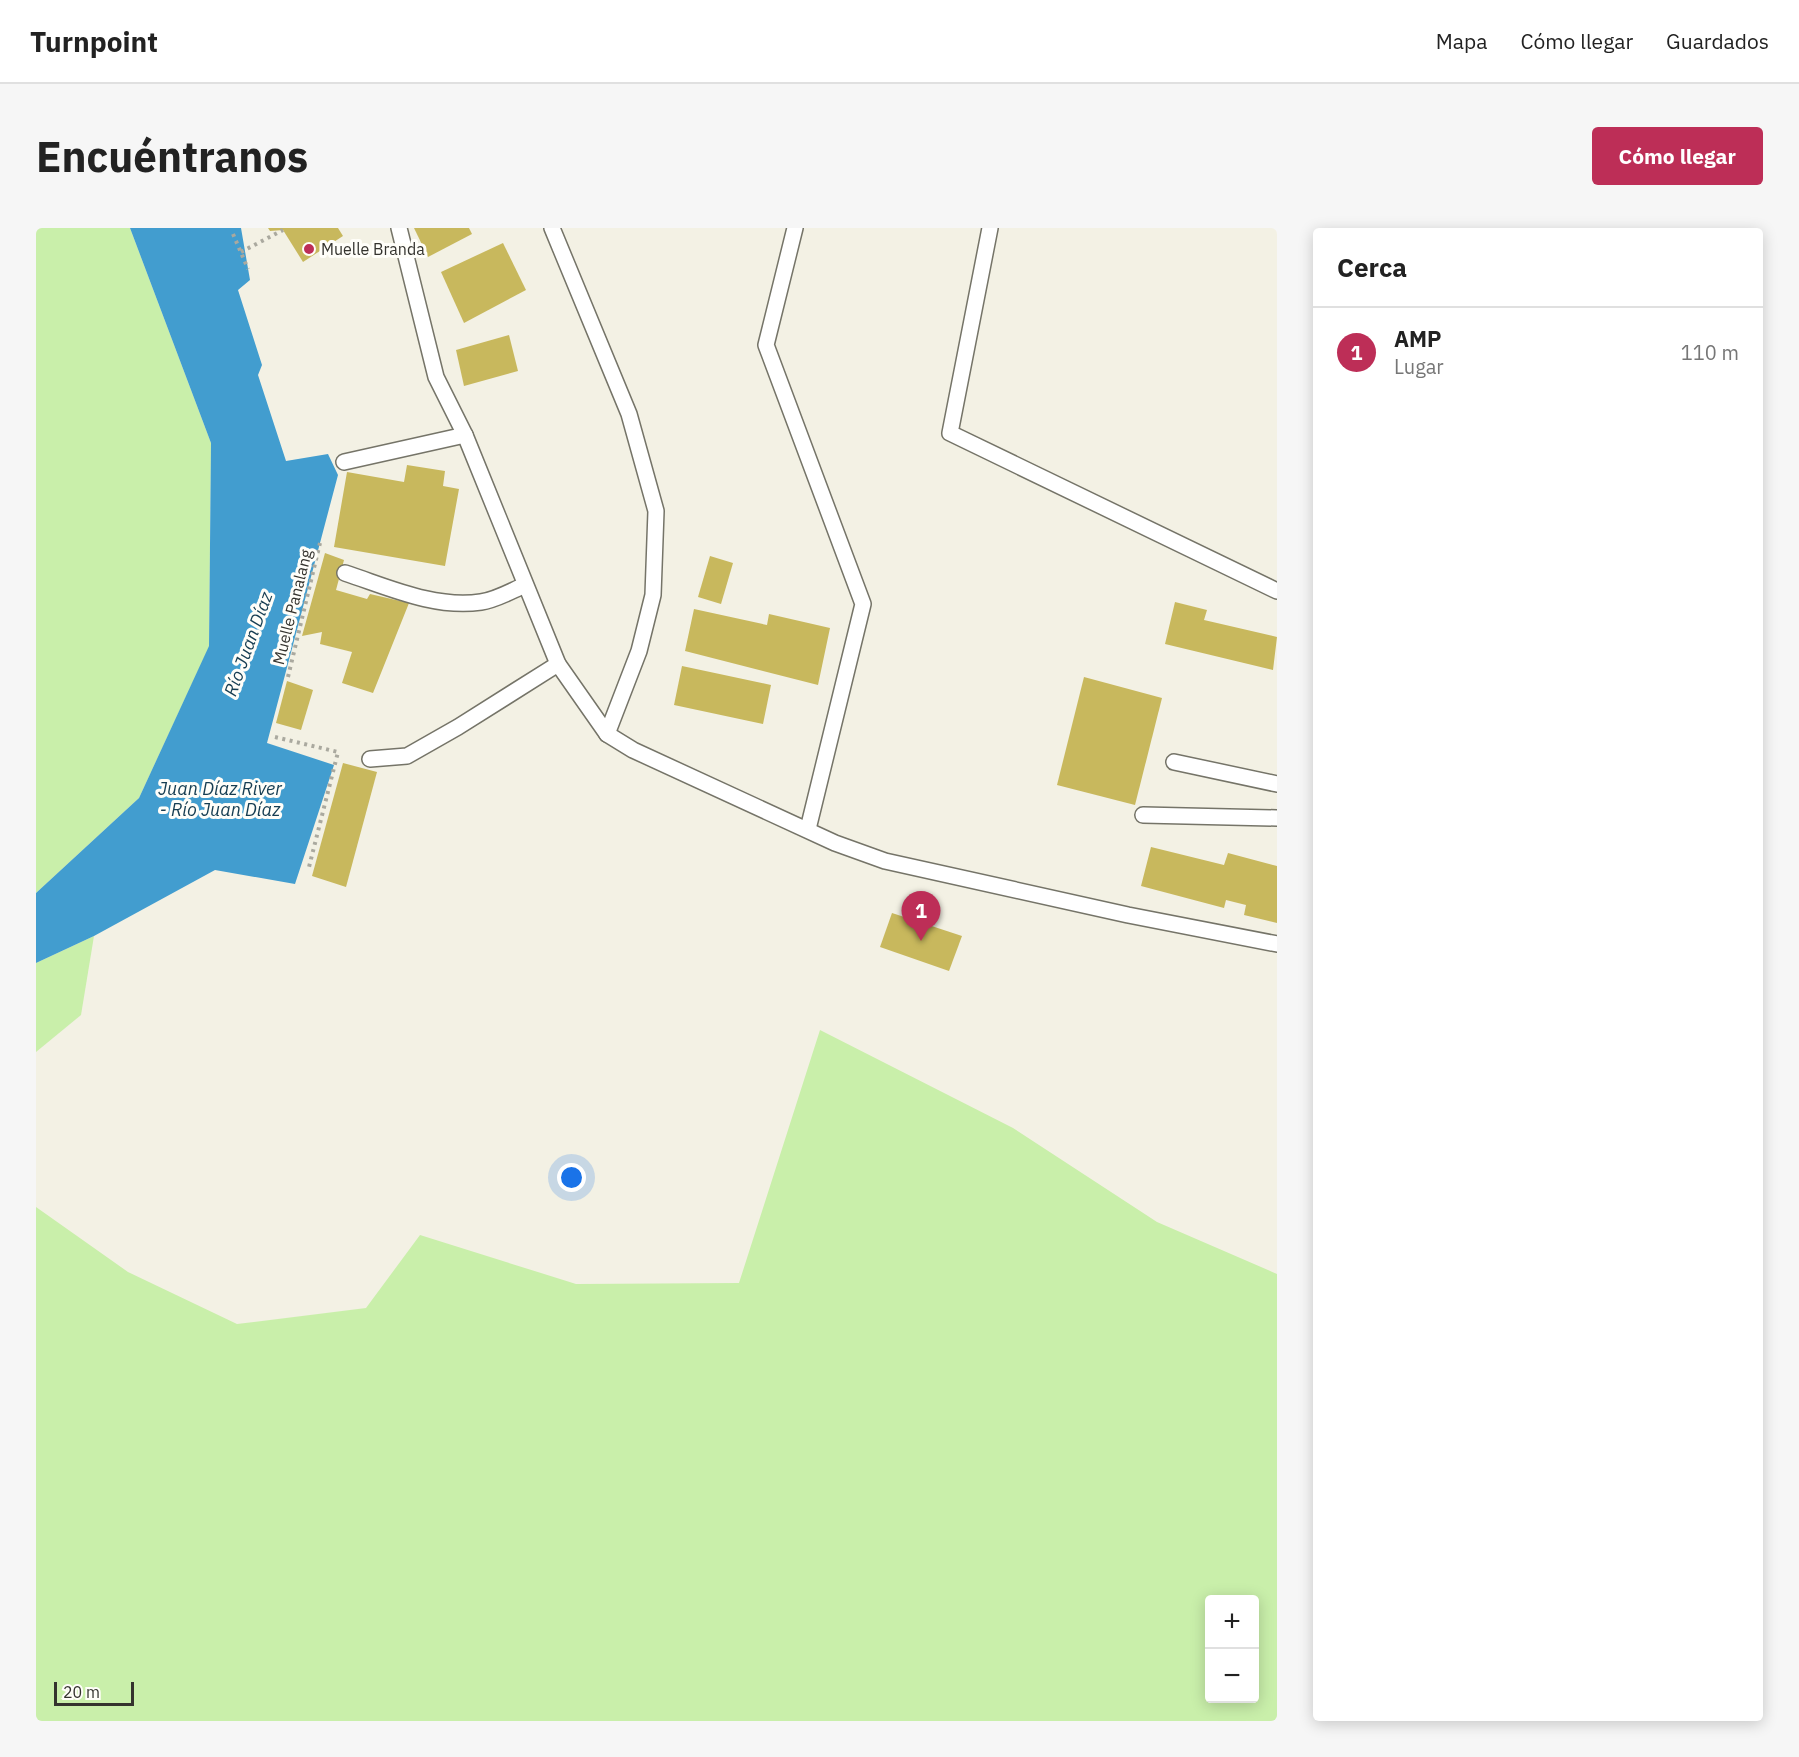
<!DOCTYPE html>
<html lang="es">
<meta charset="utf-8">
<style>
:root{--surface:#fff;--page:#f6f6f6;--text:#222;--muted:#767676;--line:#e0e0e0;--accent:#bd2e57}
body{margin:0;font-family:"IBM Plex Sans",sans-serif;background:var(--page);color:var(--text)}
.controls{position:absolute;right:18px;bottom:18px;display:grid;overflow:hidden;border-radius:6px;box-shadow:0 3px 15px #0003}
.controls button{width:54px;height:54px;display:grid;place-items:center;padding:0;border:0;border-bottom:2px solid var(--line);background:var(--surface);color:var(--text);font:30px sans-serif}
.scale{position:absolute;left:18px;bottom:15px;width:80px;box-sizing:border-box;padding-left:6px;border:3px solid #34332e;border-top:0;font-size:16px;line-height:21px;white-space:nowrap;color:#34332e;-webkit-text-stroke:4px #fffef9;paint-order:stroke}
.you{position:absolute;left:536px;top:950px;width:21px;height:21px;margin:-15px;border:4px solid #fff;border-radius:50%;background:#1a73e8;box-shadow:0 0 0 9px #1a73e833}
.badge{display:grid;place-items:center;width:39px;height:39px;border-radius:50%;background:var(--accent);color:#fff;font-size:20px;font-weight:700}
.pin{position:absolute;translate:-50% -50px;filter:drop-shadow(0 2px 3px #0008)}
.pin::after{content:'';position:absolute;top:32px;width:21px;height:18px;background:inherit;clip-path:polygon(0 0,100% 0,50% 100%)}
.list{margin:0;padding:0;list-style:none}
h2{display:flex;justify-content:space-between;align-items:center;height:78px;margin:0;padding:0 24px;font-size:26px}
h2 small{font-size:20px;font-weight:400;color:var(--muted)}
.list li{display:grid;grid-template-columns:39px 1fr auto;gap:18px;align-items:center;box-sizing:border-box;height:90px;padding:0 24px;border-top:2px solid var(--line)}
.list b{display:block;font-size:22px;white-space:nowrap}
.list p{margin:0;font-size:20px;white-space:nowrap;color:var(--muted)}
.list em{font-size:20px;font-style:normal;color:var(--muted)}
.map{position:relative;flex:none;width:1241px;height:1493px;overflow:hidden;border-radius:6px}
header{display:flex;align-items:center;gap:36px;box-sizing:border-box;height:84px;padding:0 30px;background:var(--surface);border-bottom:2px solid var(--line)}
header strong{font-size:28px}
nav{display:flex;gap:33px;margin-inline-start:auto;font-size:21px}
.intro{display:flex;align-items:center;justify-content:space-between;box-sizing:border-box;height:144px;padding:0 36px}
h1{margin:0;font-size:42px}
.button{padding:15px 27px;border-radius:6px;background:var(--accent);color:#fff;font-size:21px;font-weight:700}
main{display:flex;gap:36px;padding:0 36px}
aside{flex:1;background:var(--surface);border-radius:6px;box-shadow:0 3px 15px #0003}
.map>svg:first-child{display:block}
.green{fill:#c9efaa;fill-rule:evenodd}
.water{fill:#429dcf}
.building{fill:#c8b85d}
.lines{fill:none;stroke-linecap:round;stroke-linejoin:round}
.service-casing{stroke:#757468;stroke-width:18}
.path{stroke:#aaa99f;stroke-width:4;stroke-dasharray:3 4.5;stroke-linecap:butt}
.service{stroke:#fff;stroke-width:15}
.poi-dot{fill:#bd2e57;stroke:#fffef9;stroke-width:2}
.labels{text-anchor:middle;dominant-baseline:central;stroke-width:6;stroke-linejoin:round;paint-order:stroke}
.poi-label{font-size:16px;fill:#34332e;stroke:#fffef9;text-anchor:start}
.street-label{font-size:16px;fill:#34332e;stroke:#fffef9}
.water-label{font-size:18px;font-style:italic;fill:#163d52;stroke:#fffef9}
</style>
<header>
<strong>Turnpoint</strong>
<nav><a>Mapa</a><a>Cómo llegar</a><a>Guardados</a></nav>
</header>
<div class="intro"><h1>Encuéntranos</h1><a class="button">Cómo llegar</a></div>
<main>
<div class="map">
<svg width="1241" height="1493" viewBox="0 0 1241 1493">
<rect width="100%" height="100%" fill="#f3f1e4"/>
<!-- green -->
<g class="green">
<path d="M0 0H94L175 215 173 419 103 570 0 665Z"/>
<path d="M58 708 45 787 0 824V735Z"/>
<path d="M784 802 977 900 1121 994 1241 1046V1493H0V979L92 1044 201 1096 330 1080 384 1007 540 1056 703 1055ZM1174 1372H1218V1470H1174Z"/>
</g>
<!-- water -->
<path class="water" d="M94 0H205L214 52 202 62 226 137 222 147 250 233 292 226 302 247 231 515 298 537 259 656 179 642 58 708 0 735V665L103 570 173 418 175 215Z"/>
<!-- building -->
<g class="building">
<path d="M232 0H302L307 8 267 34 247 2 234 3Z"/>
<path d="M378 0H433L436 6 392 29Z"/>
<path d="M467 15 490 62 428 95 405 44Z"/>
<path d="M473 107 482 143 428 158 420 122Z"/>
<path d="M371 237 409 243 407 258 423 261 409 338 298 319 311 244 368 254Z"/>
<path d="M289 325 308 332 300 362 331 371 334 366 373 375 337 465 306 455 316 424 284 416 286 404 266 408Z"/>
<path d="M674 328 697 335 685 376 662 369Z"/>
<path d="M1139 374 1171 382 1168 392 1241 409 1237 442 1129 416Z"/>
<path d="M658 381 731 397 733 386 794 400 782 457 649 423Z"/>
<path d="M646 438 735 457 727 496 638 477Z"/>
<path d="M1048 449 1126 470 1099 577 1021 557Z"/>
<path d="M251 453 277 462 265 502 240 495Z"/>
<path d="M307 535 341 544 310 659 276 648Z"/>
<path d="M1115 619 1188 637 1192 625 1241 638V695L1208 687 1210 677 1190 672 1188 680 1105 658Z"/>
<path d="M856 685 926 708 913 743 844 719Z"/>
</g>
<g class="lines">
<!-- service casing -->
<g class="service-casing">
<g id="service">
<path d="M363 0 400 149 429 207 522 436 571 506 597 522 799 615 849 633 1092 687 1241 716"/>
<path d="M516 0 593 186 620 283 617 367 603 423 571 506"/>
<path d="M759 0 730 117 827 376 772 601"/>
<path d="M954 0 914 205 1241 363"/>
<path d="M308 234 429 207"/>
<path d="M309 345C352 359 399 381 445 374 460 372 475 363 489 357"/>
<path d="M334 531 371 528 422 499 522 436"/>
<path d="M1138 534 1241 556"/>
<path d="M1107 587 1241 590"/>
</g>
</g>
<!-- path -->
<g class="path">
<path d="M197 6 212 41"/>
<path d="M205 24 247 2"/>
<path d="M252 449 284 315"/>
<path d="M239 509 302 524 273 639"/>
</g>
<!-- service -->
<use href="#service" class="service"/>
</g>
<!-- markers -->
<circle class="poi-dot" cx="273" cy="21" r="6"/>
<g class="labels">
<!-- poi labels -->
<g class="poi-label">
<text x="285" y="21">Muelle Branda</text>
</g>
<!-- street labels -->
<g class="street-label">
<text transform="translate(256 379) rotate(-76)">Muelle Panalang</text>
</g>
<!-- water labels -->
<g class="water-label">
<text transform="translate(212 416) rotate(-70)">Río Juan Díaz</text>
<text x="184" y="560">Juan Díaz River<tspan x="184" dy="21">- Río Juan Díaz</tspan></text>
</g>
</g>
</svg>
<div class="controls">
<button>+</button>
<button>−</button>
</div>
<div class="scale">20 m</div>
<div class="you"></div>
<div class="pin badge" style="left:885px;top:713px">1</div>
</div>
<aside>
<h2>Cerca<small></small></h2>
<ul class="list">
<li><span class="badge">1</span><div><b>AMP</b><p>Lugar</p></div><em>110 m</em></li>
</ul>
</aside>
</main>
